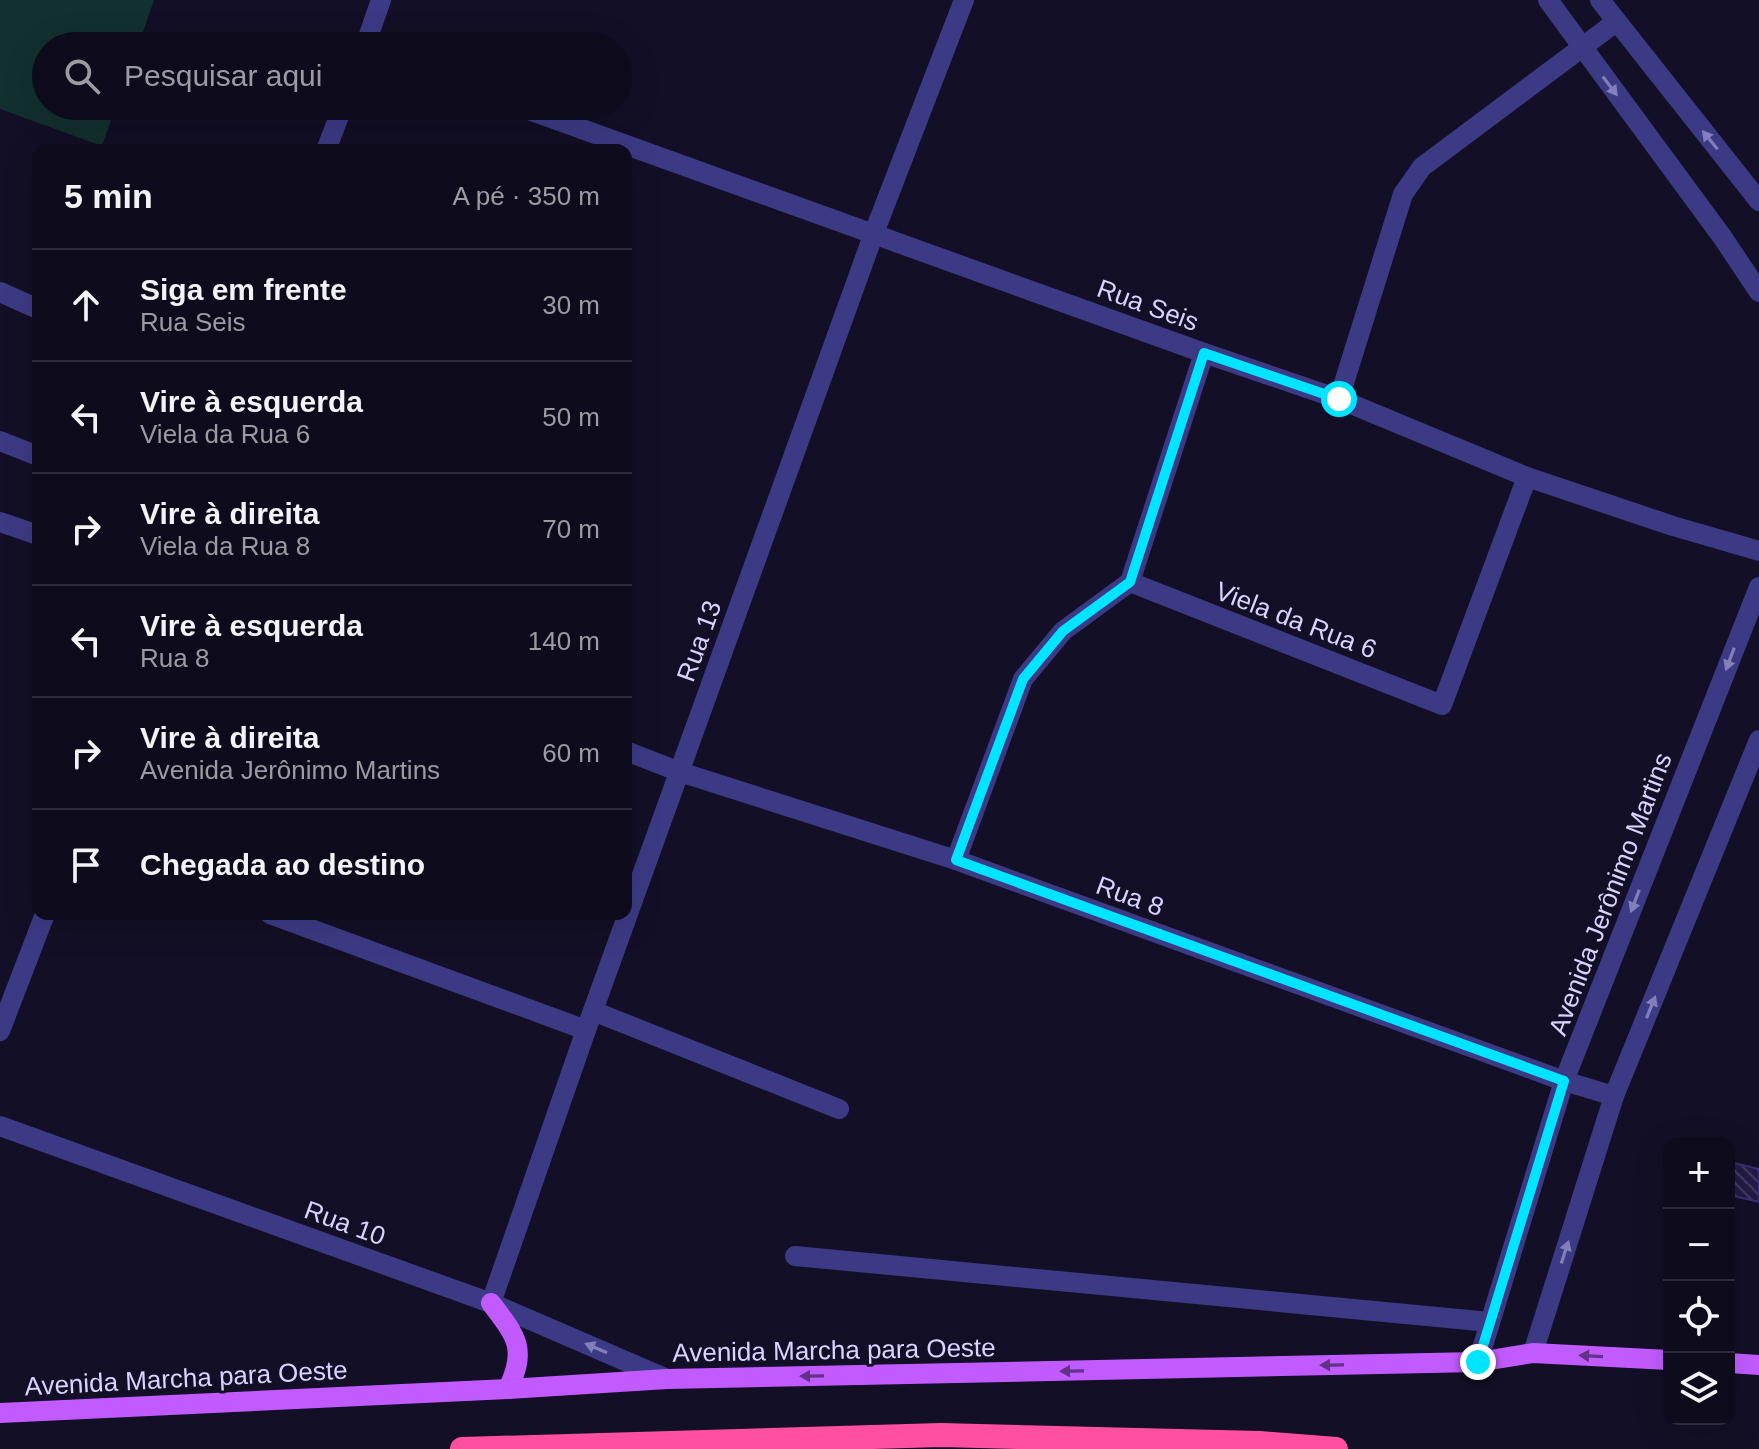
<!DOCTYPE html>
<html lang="pt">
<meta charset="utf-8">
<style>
:root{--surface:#0e0b1c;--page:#171425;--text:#f1f3f6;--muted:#9b9ba3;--line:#2e2b3b}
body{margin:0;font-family:Arial,sans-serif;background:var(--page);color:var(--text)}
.controls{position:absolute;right:24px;bottom:24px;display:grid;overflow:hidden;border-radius:16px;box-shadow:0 8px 32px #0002}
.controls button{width:72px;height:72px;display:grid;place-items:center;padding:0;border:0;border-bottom:2px solid var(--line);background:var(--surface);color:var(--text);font:40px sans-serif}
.stop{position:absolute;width:24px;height:24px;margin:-18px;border:6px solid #00e5ff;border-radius:50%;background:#fff}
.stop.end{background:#00e5ff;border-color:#fff;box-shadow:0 2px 8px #0008}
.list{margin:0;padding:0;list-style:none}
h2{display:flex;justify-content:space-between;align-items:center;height:104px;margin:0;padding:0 32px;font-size:34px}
h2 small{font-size:26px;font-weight:400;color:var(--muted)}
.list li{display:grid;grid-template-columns:52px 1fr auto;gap:24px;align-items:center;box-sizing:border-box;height:112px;padding:0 32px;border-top:2px solid var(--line)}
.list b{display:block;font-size:30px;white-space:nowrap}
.list p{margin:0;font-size:26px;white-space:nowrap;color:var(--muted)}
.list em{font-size:26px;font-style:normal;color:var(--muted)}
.icon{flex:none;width:44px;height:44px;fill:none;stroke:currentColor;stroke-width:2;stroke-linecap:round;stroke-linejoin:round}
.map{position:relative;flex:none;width:1759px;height:1449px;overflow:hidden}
.search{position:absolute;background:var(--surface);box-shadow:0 8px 32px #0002;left:32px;top:32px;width:600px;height:88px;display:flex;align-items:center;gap:20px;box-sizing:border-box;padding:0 28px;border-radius:44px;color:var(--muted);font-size:30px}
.panel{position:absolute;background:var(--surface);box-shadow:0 8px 32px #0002;left:32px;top:144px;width:600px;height:776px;border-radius:16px}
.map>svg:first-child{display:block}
.pitch{fill:#12302f}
.building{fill:url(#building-back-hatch);stroke:#3b2d73;stroke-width:2}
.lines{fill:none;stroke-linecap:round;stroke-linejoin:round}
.minor{stroke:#3d3a85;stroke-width:20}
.major{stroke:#c25bff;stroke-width:20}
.highway{stroke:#ff4fa3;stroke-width:24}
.oneway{fill:#837fbc}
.oneway2{fill:#623188}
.route{stroke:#00e5ff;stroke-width:10}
.labels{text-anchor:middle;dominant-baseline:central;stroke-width:6;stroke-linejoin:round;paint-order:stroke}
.street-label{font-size:26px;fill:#d9d4ff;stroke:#130f26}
</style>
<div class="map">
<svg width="1759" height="1449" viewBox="0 0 1759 1449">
<defs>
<pattern id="building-back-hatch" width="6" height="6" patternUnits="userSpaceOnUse" patternTransform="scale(2)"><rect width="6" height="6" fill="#241b47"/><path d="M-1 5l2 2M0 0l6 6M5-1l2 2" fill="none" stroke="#433b63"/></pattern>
</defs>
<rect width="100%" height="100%" fill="#130f26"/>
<!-- pitch -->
<path class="pitch" d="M0 0H154L138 46H46V106H116L102 146 0 109Z"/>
<!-- building -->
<path class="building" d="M1729 1162 1759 1169V1202L1729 1195Z"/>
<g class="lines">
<!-- minor -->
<g class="minor">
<path d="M1548 0 1723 238 1759 292"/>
<path d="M1600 0 1759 201"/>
<path d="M365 46 381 0"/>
<path d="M518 106 1204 353 1339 399 1527 477 1673 526 1759 551"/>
<path d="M326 150 343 106"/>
<path d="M0 292 38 309"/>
<path d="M1204 353 1130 582 1442 705 1527 477"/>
<path d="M1339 399 1403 194 1422 167 1616 22"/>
<path d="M0 441 38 456"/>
<path d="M0 522 38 535"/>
<path d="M626 751 680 772 956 860 1564 1081 1614 1096"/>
<path d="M956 860 1023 679 1063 631 1130 582"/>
<path d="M270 914 586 1030"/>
<path d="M593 1011 839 1109"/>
<path d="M0 1031 45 914"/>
<path d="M0 1126 491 1303 667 1379"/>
<path d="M795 1256 1490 1322"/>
<path d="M491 1303 586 1030 874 233 964 0"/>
<path d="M1533 1353 1614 1096 1759 740"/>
<path d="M1478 1362 1564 1081 1759 587"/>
</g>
<!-- major -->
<g class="major">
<path d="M491 1303C517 1337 527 1349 508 1389"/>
<path d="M1729 1363 1759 1365"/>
<path d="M0 1413 508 1389 667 1379 1478 1362 1533 1353 1669 1360"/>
</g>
<!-- highway -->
<path class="highway" d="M462 1449 941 1435 1260 1443 1336 1449"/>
</g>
<!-- one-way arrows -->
<defs><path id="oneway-solid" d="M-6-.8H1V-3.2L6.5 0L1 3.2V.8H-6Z" transform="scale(2)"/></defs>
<g class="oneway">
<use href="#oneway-solid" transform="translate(1610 86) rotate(53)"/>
<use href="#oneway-solid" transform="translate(1710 140) rotate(-129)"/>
<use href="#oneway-solid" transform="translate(1730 659) rotate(111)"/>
<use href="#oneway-solid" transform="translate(1635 901) rotate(111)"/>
<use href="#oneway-solid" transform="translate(1651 1007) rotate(-68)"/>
<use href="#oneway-solid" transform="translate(1565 1252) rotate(-72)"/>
<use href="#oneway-solid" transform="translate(596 1348) rotate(-157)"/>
</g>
<g class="oneway2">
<use href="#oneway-solid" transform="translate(1591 1356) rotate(-177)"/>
<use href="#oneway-solid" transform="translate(1332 1365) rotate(179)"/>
<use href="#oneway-solid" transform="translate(1072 1371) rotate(179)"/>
<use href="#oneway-solid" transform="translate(812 1376) rotate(179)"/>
</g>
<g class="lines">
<!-- route -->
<path class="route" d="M1339 399 1204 353 1130 582 1063 631 1023 679 956 860 1564 1081 1478 1362"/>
</g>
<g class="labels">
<!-- street labels -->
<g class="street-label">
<text transform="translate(1148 305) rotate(20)">Rua Seis</text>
<text transform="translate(1296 620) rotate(21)">Viela da Rua 6</text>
<text transform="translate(699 641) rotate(-70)">Rua 13</text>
<text transform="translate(1610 894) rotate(-69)">Avenida Jerônimo Martins</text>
<text transform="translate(1130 896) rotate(20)">Rua 8</text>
<text transform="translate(345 1223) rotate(20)">Rua 10</text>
<text transform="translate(834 1350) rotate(-1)">Avenida Marcha para Oeste</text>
<text transform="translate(186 1378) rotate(-3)">Avenida Marcha para Oeste</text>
</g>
</g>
</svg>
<div class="controls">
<button>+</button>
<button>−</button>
<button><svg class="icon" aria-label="locate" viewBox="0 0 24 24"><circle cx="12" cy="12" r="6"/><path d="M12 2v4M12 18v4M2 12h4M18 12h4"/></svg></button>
<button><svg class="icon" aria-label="layers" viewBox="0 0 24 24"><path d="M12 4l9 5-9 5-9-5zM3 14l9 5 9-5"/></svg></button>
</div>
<div class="stop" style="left:1339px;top:399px"></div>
<div class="stop end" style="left:1478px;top:1362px"></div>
<div class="search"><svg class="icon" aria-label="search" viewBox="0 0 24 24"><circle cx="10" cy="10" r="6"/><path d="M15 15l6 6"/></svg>Pesquisar aqui</div>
<section class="panel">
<h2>5 min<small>A pé · 350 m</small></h2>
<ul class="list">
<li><svg class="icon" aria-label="ahead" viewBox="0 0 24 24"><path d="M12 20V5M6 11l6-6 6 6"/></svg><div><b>Siga em frente</b><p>Rua Seis</p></div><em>30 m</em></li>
<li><svg class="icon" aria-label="left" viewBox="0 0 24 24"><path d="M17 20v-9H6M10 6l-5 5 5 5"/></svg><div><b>Vire à esquerda</b><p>Viela da Rua 6</p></div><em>50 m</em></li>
<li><svg class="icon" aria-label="right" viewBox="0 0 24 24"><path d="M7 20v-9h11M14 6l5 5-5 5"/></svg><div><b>Vire à direita</b><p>Viela da Rua 8</p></div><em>70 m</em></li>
<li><svg class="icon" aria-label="left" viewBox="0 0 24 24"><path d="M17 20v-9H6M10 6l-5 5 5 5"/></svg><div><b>Vire à esquerda</b><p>Rua 8</p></div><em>140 m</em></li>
<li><svg class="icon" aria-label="right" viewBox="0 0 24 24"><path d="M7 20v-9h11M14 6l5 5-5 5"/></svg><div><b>Vire à direita</b><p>Avenida Jerônimo Martins</p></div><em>60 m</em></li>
<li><svg class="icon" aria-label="arrive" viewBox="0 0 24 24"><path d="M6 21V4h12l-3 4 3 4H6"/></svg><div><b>Chegada ao destino</b></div></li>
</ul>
</section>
</div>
